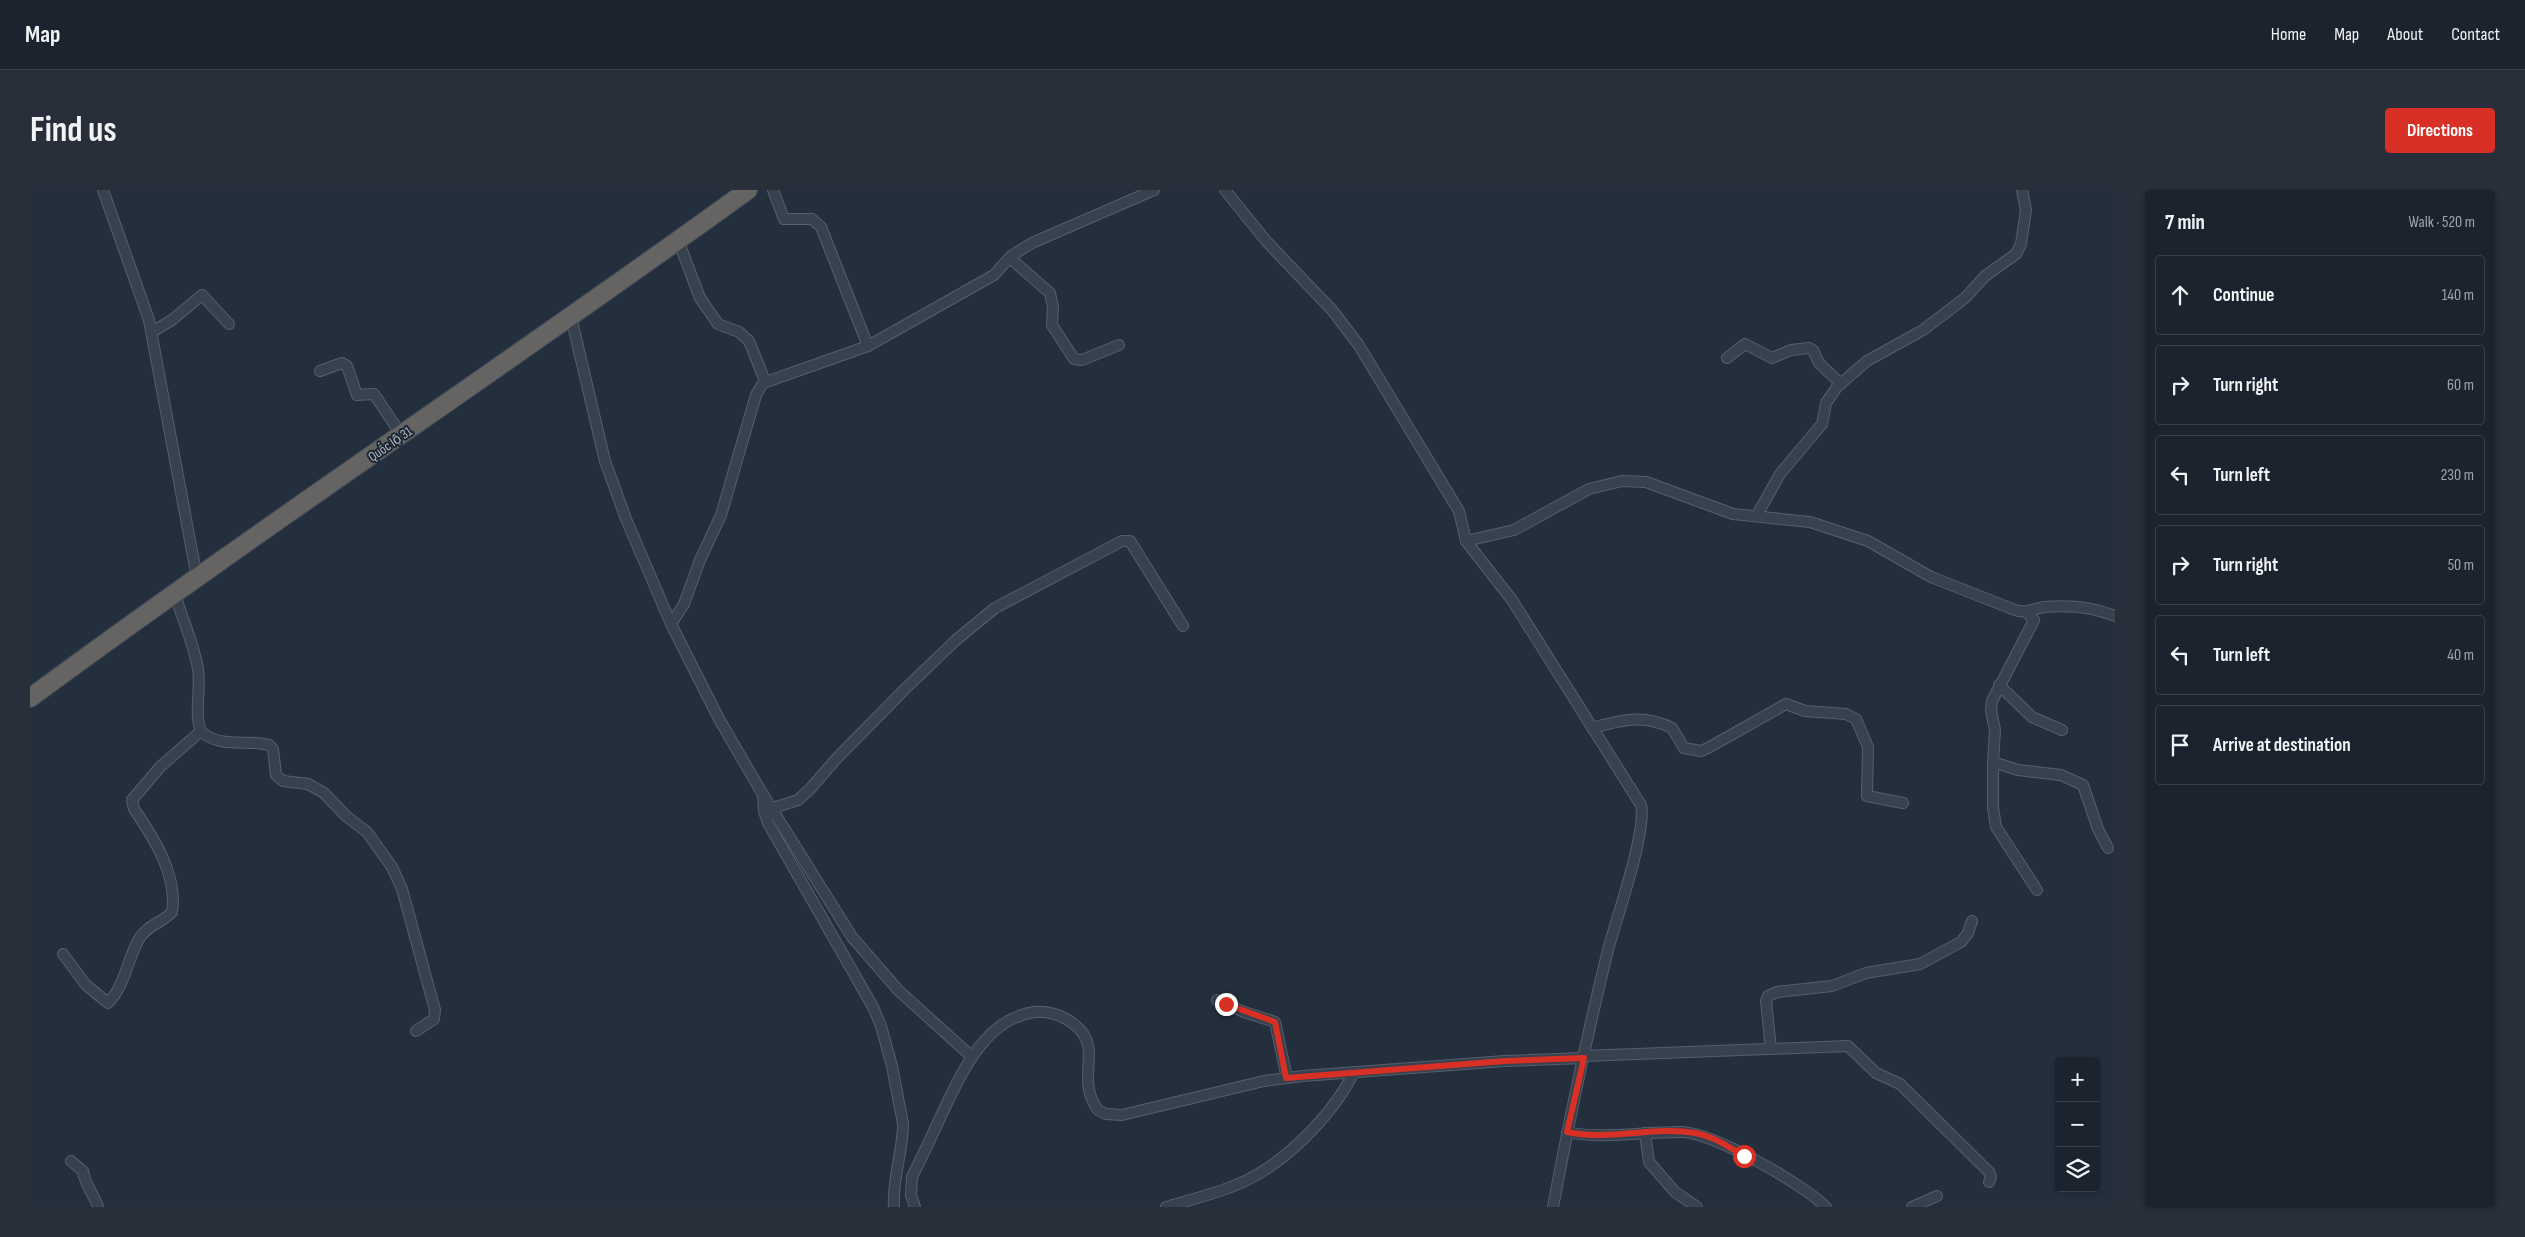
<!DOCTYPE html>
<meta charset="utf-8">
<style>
:root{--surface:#1b232e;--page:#282f3a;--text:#f1f3f6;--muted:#a0a4aa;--line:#39404a;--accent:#d93025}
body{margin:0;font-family:"Sofia Sans Condensed",sans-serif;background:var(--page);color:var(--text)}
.controls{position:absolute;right:15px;bottom:15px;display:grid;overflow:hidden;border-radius:5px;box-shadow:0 1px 4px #0004}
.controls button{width:45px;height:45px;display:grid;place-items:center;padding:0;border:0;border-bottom:1px solid var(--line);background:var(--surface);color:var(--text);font:25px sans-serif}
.stop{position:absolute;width:15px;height:15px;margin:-11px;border:4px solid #d93025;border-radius:50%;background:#fff}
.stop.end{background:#d93025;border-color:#fff;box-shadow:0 1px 5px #0008}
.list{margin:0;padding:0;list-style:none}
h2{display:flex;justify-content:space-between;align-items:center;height:65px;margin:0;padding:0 20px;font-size:21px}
h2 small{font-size:16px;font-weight:400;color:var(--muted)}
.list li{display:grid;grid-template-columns:32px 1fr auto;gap:15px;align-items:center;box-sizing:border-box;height:80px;margin:0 10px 10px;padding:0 10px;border:1px solid var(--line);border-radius:5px}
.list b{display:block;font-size:19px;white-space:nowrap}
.list em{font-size:16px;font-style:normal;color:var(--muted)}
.icon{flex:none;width:28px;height:28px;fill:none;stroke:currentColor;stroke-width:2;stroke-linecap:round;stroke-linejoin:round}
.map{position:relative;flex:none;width:2085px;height:1017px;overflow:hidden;border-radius:5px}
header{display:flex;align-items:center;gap:30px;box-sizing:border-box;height:70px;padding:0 25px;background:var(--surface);border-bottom:1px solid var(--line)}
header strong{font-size:24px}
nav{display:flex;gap:28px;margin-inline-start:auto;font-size:18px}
.intro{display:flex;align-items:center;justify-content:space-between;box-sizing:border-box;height:120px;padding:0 30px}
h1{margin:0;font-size:35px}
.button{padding:12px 22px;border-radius:5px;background:var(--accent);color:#fff;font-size:18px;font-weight:700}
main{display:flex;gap:30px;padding:0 30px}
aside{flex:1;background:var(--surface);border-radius:5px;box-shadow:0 1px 4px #0004}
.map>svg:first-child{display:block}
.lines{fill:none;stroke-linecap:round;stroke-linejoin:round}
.minor-casing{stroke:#565f6c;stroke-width:12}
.trunk-casing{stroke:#434c59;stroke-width:20}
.minor{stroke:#38414e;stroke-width:10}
.trunk{stroke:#656462;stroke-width:18}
.route{stroke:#d93025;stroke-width:6}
.labels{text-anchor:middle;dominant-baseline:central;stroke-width:4;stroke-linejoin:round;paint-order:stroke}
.street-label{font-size:14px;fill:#b4bcc9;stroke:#1d2633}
</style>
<header>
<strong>Map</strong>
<nav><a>Home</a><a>Map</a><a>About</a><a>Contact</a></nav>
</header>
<div class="intro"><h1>Find us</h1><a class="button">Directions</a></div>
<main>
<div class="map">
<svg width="2085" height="1017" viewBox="0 0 2085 1017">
<rect width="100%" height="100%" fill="#242f3e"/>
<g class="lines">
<!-- minor casing -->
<g class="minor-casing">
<g id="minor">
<path d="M73 0 119 130 167 388"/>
<path d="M743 0 754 29H782L791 37 838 156"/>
<path d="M1195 0 1237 52 1302 120 1328 154 1429 321 1436 351 1482 410 1611 615C1617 641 1586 730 1578 760 1557 845 1539 931 1523 1017"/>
<path d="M648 50 670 108 688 134 709 142 719 151 735 191"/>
<path d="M980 68 1020 103 1023 117 1022 135 1044 169 1052 170 1089 155"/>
<path d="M541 127 575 271 596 329 641 434 689 529 732 603 822 747 869 801 941 866"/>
<path d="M122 142 142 130 172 105 199 134"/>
<path d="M1697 168 1715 154 1742 168 1761 160 1779 158 1783 160 1789 173 1811 194"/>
<path d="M290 181 312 173 317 176 327 205 344 204 372 246"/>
<path d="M1727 325 1750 284 1792 234 1796 213 1807 197 1837 171 1893 140 1935 108 1955 86 1986 64 1991 54 1996 20 1992 0"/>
<path d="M1436 351 1484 340 1559 299 1592 291 1616 292 1703 324 1780 332 1838 351 1901 387 1985 420C1997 424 2004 418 2015 417 2038 415 2063 417 2085 426"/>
<path d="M145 404C152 429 164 454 168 479 171 498 164 525 171 541 188 559 219 549 239 555L243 559 246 585 253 591 278 594 294 603 316 626 337 642 362 677 372 699 405 820 404 829 386 841"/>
<path d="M1996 422 2004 430 2002 434 1962 511 1961 520 1965 540 1963 572 1988 580 2031 585 2053 595 2068 639 2078 658"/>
<path d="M641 434 654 414 670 370 691 325 726 205 733 193 838 156 964 85 981 66 1002 53 1124 0"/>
<path d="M1969 495 2002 527 2032 540"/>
<path d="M1562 538C1591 530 1613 524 1642 538L1654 558 1671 561 1678 558 1756 514 1775 521 1816 524 1826 529 1838 557 1837 606 1873 613"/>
<path d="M1963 572V617L1966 637 2007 700"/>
<path d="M733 604 734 621 738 633 843 817 851 836 862 876 873 934C873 962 862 989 864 1017"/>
<path d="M743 618 768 610 780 599 807 568 876 498 926 450 965 418 1092 351H1100L1153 436"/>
<path d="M33 764 56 795 78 813C95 796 97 770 109 749 117 735 132 733 142 722 148 686 124 648 104 619L102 610 130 577 171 541"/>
<path d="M1187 810 1214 822 1245 832 1257 888"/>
<path d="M1741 859 1736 811 1738 806 1747 802 1802 796 1836 783 1890 774 1931 752 1938 743 1942 731"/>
<path d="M1554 866 1818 856 1846 883 1870 894 1959 982 1961 987 1959 992"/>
<path d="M1537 942C1574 950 1614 941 1652 942 1684 943 1773 994 1796 1017"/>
<path d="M1615 943 1619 972 1645 1002 1667 1017"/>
<path d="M41 971 53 981C55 996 64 1004 68 1017"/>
<path d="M885 1017 881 1005 882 987C892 967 901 948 910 928 930 887 952 830 1004 822 1021 820 1040 828 1051 841 1070 863 1046 890 1068 920L1076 924 1092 925 1234 891 1273 886 1475 871 1554 868"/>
<path d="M1136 1017C1160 1010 1184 1004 1206 995 1253 976 1302 926 1324 882"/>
<path d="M1882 1017 1907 1006"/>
</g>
</g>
<!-- trunk casing -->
<g class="trunk-casing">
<path id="trunk" d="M0 508C236 334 481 172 718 0"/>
</g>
<!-- minor -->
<use href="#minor" class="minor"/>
<!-- trunk -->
<use href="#trunk" class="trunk"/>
</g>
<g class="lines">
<!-- route -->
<path class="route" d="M1196 814 1245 832 1256 888 1475 871 1554 868 1537 942C1579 951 1623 936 1665 943 1683 946 1699 957 1714 966"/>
</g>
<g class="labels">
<!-- street labels -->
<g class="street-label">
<text transform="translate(360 254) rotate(-35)">Quốc lộ 31</text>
</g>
</g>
</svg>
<div class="controls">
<button>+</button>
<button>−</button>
<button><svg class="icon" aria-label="layers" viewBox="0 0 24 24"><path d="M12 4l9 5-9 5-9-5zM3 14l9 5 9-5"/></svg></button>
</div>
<div class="stop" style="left:1714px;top:966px"></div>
<div class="stop end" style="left:1196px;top:814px"></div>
</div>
<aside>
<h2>7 min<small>Walk · 520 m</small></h2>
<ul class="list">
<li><svg class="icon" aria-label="ahead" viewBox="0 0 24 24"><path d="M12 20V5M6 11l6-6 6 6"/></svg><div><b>Continue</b></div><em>140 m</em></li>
<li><svg class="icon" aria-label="right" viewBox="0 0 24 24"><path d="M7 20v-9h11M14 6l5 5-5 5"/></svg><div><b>Turn right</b></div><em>60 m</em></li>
<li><svg class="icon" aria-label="left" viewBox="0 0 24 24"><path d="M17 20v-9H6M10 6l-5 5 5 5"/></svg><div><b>Turn left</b></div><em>230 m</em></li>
<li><svg class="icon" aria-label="right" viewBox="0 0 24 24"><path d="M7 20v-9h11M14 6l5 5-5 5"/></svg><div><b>Turn right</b></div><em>50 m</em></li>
<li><svg class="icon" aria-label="left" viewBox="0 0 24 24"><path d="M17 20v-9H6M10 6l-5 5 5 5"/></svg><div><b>Turn left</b></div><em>40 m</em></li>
<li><svg class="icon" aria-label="arrive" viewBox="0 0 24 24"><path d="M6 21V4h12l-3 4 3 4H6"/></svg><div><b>Arrive at destination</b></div></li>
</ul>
</aside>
</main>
